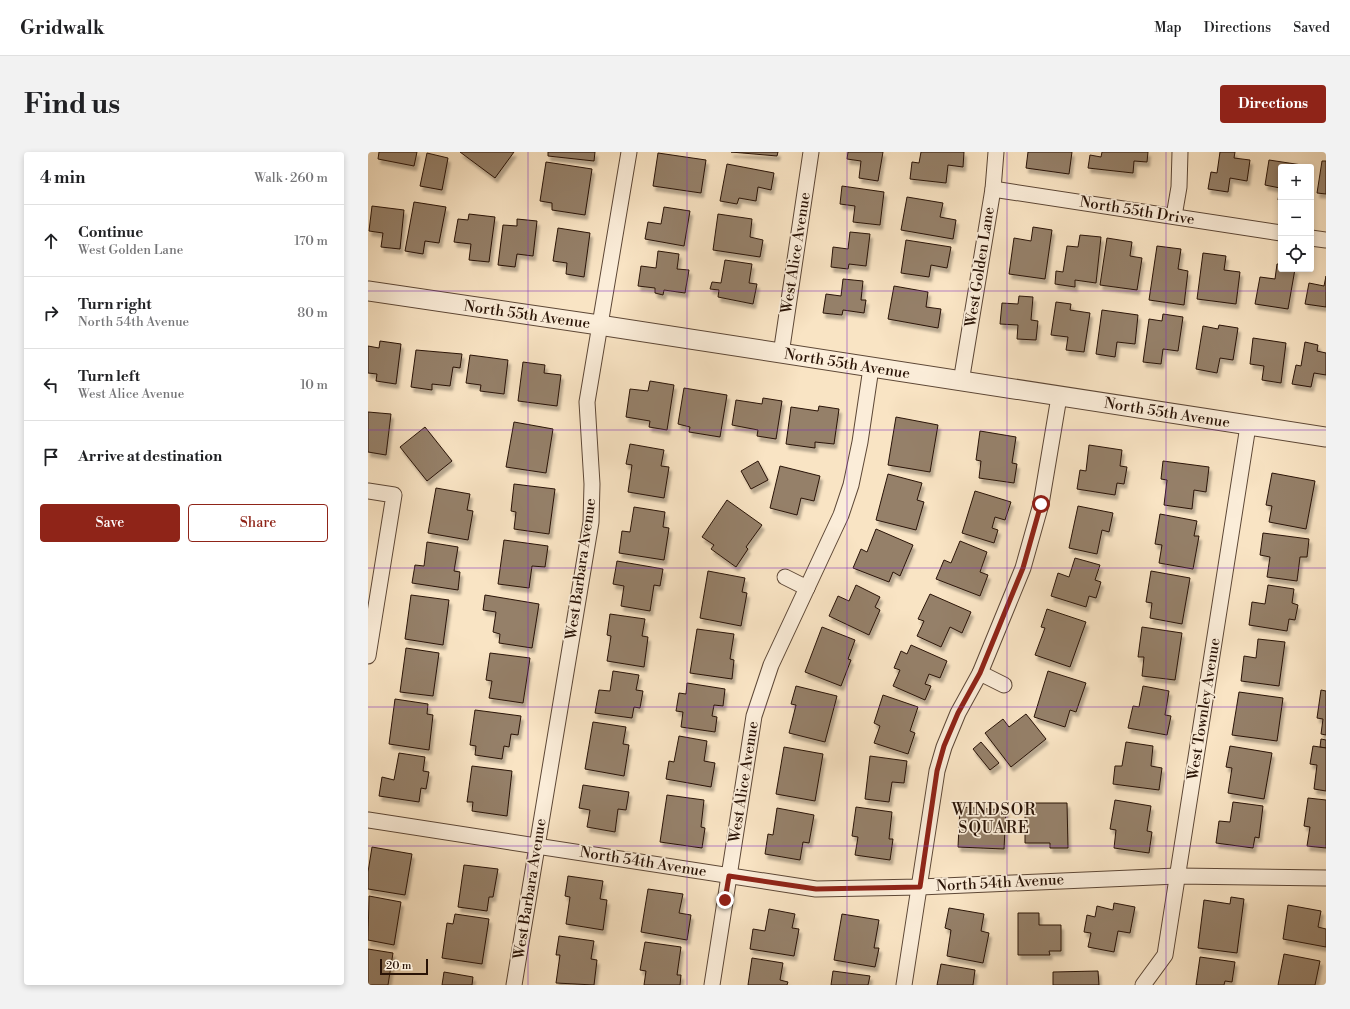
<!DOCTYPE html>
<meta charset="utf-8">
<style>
:root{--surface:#fff;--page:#f2f2f2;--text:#202124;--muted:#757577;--line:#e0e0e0;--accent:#8f2418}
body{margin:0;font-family:"Libre Bodoni",serif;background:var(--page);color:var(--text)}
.controls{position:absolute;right:12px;top:12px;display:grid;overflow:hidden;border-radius:4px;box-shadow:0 2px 6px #0003}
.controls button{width:36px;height:36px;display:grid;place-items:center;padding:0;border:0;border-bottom:1px solid var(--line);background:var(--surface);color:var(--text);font:20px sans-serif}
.scale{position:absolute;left:12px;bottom:10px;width:48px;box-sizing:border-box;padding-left:4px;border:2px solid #291306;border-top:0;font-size:11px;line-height:14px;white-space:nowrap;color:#291306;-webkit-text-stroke:3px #fbedd9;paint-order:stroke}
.stop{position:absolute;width:12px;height:12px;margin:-9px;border:3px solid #8f2418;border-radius:50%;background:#fff}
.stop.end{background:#8f2418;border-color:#fff;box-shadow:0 1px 4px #0008}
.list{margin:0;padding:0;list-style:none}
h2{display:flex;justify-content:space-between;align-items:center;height:52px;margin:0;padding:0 16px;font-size:17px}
h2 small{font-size:13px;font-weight:400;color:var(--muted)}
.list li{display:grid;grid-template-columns:26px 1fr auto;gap:12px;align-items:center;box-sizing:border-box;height:72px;padding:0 16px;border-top:1px solid var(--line)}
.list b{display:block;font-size:15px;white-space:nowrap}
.list p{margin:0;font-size:13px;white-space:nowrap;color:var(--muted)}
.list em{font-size:13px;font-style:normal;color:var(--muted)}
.actions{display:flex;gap:8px;padding:12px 16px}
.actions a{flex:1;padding:9px 0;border:1px solid var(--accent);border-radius:4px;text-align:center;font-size:14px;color:var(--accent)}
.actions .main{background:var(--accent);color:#fff}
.icon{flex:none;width:22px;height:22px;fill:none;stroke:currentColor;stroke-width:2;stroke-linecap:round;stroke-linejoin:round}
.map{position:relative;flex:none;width:958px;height:833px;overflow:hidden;border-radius:4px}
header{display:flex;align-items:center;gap:24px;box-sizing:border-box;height:56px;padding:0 20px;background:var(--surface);border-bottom:1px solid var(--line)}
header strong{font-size:19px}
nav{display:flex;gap:22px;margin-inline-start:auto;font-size:14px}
.intro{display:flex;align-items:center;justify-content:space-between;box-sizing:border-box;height:96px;padding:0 24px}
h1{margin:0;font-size:28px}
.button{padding:10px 18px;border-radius:4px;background:var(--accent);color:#fff;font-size:14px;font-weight:700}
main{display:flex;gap:24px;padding:0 24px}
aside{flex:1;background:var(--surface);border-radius:4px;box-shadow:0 2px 6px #0003}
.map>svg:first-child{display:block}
.building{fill:#958069;stroke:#291306;filter:url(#shadow)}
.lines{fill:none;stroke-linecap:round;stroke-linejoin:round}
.minor-casing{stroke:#5d4736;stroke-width:17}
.tertiary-casing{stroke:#5d4736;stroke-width:21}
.minor{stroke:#fbedd9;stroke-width:15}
.tertiary{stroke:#fbedd9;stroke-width:19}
.route{stroke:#8f2418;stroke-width:5}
.grid{fill:none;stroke:#7b2cbf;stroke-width:1;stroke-opacity:0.55}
.labels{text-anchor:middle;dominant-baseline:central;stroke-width:3.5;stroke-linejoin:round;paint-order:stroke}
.street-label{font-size:15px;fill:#291306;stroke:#fbedd9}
.neighbourhood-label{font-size:16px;letter-spacing:1px;fill:#291306;stroke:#fbedd9}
</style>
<header>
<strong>Gridwalk</strong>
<nav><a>Map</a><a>Directions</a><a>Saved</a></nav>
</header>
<div class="intro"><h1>Find us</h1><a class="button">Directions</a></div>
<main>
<aside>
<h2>4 min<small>Walk · 260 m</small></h2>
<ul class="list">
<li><svg class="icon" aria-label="ahead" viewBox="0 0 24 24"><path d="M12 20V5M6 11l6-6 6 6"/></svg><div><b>Continue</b><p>West Golden Lane</p></div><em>170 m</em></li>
<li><svg class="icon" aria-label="right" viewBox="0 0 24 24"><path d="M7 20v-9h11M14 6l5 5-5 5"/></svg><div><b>Turn right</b><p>North 54th Avenue</p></div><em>80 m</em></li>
<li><svg class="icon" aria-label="left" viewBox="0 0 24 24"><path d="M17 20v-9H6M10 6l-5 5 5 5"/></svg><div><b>Turn left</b><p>West Alice Avenue</p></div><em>10 m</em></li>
<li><svg class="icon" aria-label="arrive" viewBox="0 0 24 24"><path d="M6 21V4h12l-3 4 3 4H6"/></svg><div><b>Arrive at destination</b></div></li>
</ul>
<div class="actions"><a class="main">Save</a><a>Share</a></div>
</aside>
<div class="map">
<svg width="958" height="833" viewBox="0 0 958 833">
<defs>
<filter id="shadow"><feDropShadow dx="2.5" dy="4.5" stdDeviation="1" flood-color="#0004"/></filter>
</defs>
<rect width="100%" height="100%" fill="#f9e4c4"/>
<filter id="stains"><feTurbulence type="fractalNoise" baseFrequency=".005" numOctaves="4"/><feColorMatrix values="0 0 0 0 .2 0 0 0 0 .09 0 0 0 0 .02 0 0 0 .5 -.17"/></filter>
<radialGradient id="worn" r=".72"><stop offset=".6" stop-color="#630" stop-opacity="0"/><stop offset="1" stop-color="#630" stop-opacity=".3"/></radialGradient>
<!-- building -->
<g class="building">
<path d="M11 0H49L46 14 10 7Z"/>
<path d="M92 0H146L127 26Z"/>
<path d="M180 0H227L226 9 180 4Z"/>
<path d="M363 0H410L409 4Z"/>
<path d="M480 0H515L510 29 491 26 493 9 479 7Z"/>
<path d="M553 0H596L595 15 580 13 578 31 542 27 544 10 551 11Z"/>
<path d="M660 0H704L701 22 658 16Z"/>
<path d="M734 0H780L779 10 766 9 765 21 720 16 722 3 733 5Z"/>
<path d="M852 0H867L866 6 882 8 879 29 862 26 860 40 840 37 843 20 849 21Z"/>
<path d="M59 1 80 6 74 38 52 34Z"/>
<path d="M290 1 338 8 333 41 285 34Z"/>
<path d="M901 8 934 13V15H913V48H910L912 36 897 33Z"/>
<path d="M954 9H958V42L949 41Z"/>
<path d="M178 10 224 17 217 63 184 58V51L172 49Z"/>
<path d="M359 12 406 21 403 38 390 35 388 49 371 46 369 52 352 49Z"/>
<path d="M474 34 516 40 512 73 485 70 487 54 472 52Z"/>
<path d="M539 45 575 51 572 65 588 68 585 87 533 78Z"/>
<path d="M46 50 78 55 71 91 57 89 55 102 37 99Z"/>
<path d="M4 54 36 58 32 97 13 95 15 81 1 79Z"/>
<path d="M296 55 322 59 316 94 277 87 280 70 293 72Z"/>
<path d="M101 62 127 65 121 110 101 108 103 92 86 90 90 67 100 68Z"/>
<path d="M350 62 384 67 382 85 395 88 392 105 345 98Z"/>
<path d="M149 67 169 69 165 104 149 102 147 115 130 113 135 73 149 74Z"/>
<path d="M665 75 684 78 677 127 641 122 646 86 663 89Z"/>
<path d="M190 76 222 81 216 125 198 122 199 111 185 109Z"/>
<path d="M482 80 502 82 498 114 481 112 480 117 463 115 465 95 480 97Z"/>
<path d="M712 83 733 85 728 131 707 128V135L687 132 688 119 695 120 699 94 710 95Z"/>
<path d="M739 86 764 90 762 104 774 106 769 138 732 133Z"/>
<path d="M538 88 583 95 579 116 563 113 561 125 533 121Z"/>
<path d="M789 94 813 97 810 117 820 119 816 153 781 148Z"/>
<path d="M290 99 311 102 309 117 321 118 317 141 296 138 295 143 287 141V136L270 134 273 114 288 116Z"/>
<path d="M835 101 858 104 856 118 872 120 868 152 829 147Z"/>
<path d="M357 108 384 112 381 131 389 132 385 152 350 145 351 138 342 137 344 130 353 131Z"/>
<path d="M909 112H913V117H927L920 157 887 152 892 125 907 127Z"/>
<path d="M958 124V155L937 152 941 131 956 134Z"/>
<path d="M475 127 495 129 493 148H498L496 161 475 158 474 163 455 161 458 142 473 144Z"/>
<path d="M526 134 560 140 558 155 573 157 570 176 520 167Z"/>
<path d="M651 144 665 145 663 168 670 169 668 188 649 187 650 173 632 172 634 151 650 152Z"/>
<path d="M688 150 703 152 702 158 722 161 716 200 698 198 700 185 683 183Z"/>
<path d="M734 158 770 163 767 192 749 190 747 205 728 202Z"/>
<path d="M795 162 815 165 810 199 795 197 793 212 775 210 781 167 794 169Z"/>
<path d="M851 173 870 176 865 208 852 206 849 221 828 217 835 174 850 177Z"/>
<path d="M885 186 918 191 913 231 894 228 896 214 882 212Z"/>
<path d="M12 189 33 192 28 232 8 229 9 222 0 221V194L11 196Z"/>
<path d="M937 190 950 193 949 199 958 201V223L946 221 943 235 924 232 928 213 933 214Z"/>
<path d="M48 198 94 202 92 216 85 215 82 234 64 232V238L43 235Z"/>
<path d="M102 203 140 208 136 242 112 239 113 233 98 231Z"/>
<path d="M155 210 177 213 176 221 193 223 189 254 150 249Z"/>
<path d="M282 229 306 233 299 278 281 275 282 269 258 265 262 237 280 239Z"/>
<path d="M316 236 359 243 352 285 321 280 322 275 310 272Z"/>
<path d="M395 246 414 249 408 287 389 284 390 278 364 273 368 248 394 252Z"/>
<path d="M451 254 471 257 466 292 447 290V296L418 292 423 255 450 259Z"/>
<path d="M0 260 23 262 18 303 0 300Z"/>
<path d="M528 265 570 273 562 320 520 313Z"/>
<path d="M146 270 185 277 178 321 138 315Z"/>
<path d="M57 275 84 309 59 329 32 295Z"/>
<path d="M612 279 648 285 644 311 649 312 646 331 611 326 613 309 608 308Z"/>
<path d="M262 292 296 298 293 314 301 315 296 346 260 340 264 313 258 312Z"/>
<path d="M721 293 754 298 752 314 759 315 756 332 749 331 747 343 709 337 712 318 718 319Z"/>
<path d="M390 309 400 328 383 337 373 319Z"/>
<path d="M795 309 841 315 838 340 826 338 824 357 796 353 799 328 793 327Z"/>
<path d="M412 314 452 324 446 349 433 346 429 363 402 356Z"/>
<path d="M904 321 947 329 938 377 901 370 904 354 898 353Z"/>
<path d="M520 322 554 331 549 348 556 350 548 378 508 368Z"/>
<path d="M146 332 187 337 181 382 146 377 148 360 143 359Z"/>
<path d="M68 336 102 342 99 358 105 359 100 388 60 381Z"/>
<path d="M607 339 643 350 637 368 627 365 624 376 630 378 626 391 594 381Z"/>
<path d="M359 348 394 373 378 395 380 397 368 415 343 397 346 393 334 385Z"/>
<path d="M710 354 745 361 741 380 734 378 729 402 701 396Z"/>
<path d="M266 355 297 360 295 375 301 376 296 408 251 401 254 379 262 380Z"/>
<path d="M792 362 829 369 826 384H831L825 417 791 411 794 393 787 392Z"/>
<path d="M508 377 545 393 532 424 525 420 521 430 485 416 493 397 499 400Z"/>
<path d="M895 381 941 387 939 405H932L929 429 899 425 902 405 892 403Z"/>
<path d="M136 388 180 394 177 415 164 414 161 436 130 432Z"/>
<path d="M592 389 619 400 612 420 620 423 612 444 568 427 576 408 583 411Z"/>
<path d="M59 390 90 395 86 419 92 420 90 438 44 431 47 413 56 414Z"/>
<path d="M707 406 732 413 727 428 733 430 728 446 721 444 718 455 683 444 690 421 701 425Z"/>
<path d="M249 409 295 417 292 434 286 433 282 459 253 454 256 434 245 432Z"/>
<path d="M340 419 377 426 374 440 379 441 373 474 332 466Z"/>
<path d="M783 419 822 426 814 472 782 466 784 451 778 450Z"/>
<path d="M488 433 512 445 507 455 512 458 501 483 461 464 470 444 481 449Z"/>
<path d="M900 433 926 437 924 451 930 453 927 468 921 467 919 479 881 473 884 450 897 452Z"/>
<path d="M562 442 603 460 594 481 582 475 573 495 549 484 556 469 550 467Z"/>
<path d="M43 443 81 448 75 493 37 487Z"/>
<path d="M117 443 171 452 164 496 131 491 132 482 125 480 128 460 115 458Z"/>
<path d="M679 457 718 470 702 515 667 503 677 476 673 475Z"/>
<path d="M242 462 277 467 274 484 280 485 276 515 239 509 243 484 239 483Z"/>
<path d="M454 475 487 488 480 507 483 508 473 534 437 520Z"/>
<path d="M774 475 814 481 807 528 774 524 776 505H770Z"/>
<path d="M329 477 366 482 362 507 366 508 364 527 322 521Z"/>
<path d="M890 487 917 490 911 534 873 529 876 504 888 506Z"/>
<path d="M543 493 579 509 572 526 561 522 557 532 563 534 557 548 525 534 532 518 526 516 533 499 539 502Z"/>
<path d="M38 496 71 501 65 544 32 540Z"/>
<path d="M122 501 162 506 155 551 121 546 124 529 118 528Z"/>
<path d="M245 519 271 523 268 538 275 539 272 556 266 555 264 566 227 561 231 538 242 539Z"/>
<path d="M680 519 718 531 708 560 702 558 697 575 666 565Z"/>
<path d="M319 531 357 537 355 554 346 553 344 564 349 565 347 580 313 575 315 560 308 559 311 541 318 542Z"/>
<path d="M428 534 469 544 457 590 421 581 428 553 423 552Z"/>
<path d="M775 534 801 539 797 563 803 564 799 583 760 576 765 554 771 555Z"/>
<path d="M953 538 958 539V583L953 582 955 567 949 566Z"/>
<path d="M871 540 915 546 909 589 864 583Z"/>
<path d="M515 543 550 555 542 579 547 581 540 602 506 591 512 574 506 571Z"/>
<path d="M27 547 60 552 59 562 65 563 61 598 21 592Z"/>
<path d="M107 558 153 564 150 583 143 582 141 595 136 594 134 607 107 603 108 594 102 593Z"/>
<path d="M658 562 678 587 643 615 617 581 635 567 641 575Z"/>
<path d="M225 570 258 575 255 592 261 593 256 624 217 617Z"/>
<path d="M311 584 339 589 336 609 347 611 343 635 298 627 301 609 306 610Z"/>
<path d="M953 587 958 588V596L952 595Z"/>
<path d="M613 590 631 611 622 618 605 597Z"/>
<path d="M758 590 785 594 783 614 794 616 791 638 745 632 747 614H754Z"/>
<path d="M862 594 904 601 896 647 860 641 864 616 858 615Z"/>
<path d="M945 594 958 596V639L946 637 949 613 942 612Z"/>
<path d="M416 595 455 602 447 649 408 642Z"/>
<path d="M31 601 57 605 55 619 61 620 58 637 53 636 51 650 11 644 14 625 26 628Z"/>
<path d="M502 604 539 609 536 631 524 630 521 650 497 647Z"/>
<path d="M104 614 144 619 139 664 104 659 105 650H99Z"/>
<path d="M215 633 261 640 258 658 250 657 247 680 219 675 222 658 211 656Z"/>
<path d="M299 643 336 648 333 675 337 676 334 696 292 690Z"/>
<path d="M940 646 958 648V696L939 694 942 675 936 674Z"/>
<path d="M747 648 783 654 779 679 784 680 781 701 746 696 748 678 742 677Z"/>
<path d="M865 650 895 654 891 686 887 685 885 696 848 691 851 669 862 670Z"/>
<path d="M657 651H699L700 696H682V691H657Z"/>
<path d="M488 655 524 660 521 687H525L522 708 487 703 490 685 484 684Z"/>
<path d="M592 655 638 658 636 697 590 695Z"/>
<path d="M409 656 446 663 441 691 435 690 432 708 397 702 400 682 405 683Z"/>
<path d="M4 695 44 702 37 743 0 737V720Z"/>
<path d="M96 713 130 717 125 745H121L119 759 90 755Z"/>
<path d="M200 724 235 729 232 747 239 748 235 778 198 772 202 745 197 744Z"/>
<path d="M280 737 315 742 311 761 323 763 319 788 273 780Z"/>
<path d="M1 744 33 750 26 793 0 788Z"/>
<path d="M863 745 876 747 869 801 830 796 836 748 862 752Z"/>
<path d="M746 751 767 755 762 781 750 779 746 800 720 795 723 781 716 780 719 763 727 765 729 754 745 758Z"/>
<path d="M920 753 953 759 950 775 958 777V795L915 787Z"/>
<path d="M581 756 616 762 613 779 621 781 615 811 579 804 583 778 577 776Z"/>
<path d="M401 757 427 762 424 776 431 777 426 804 382 797 385 777 397 779Z"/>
<path d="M650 761H671V773H693V799H681L682 803H650Z"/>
<path d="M87 762 121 767 114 812 74 806 79 771 85 772Z"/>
<path d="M474 762 511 768 506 796H511L507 815 466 808Z"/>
<path d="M191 784 226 789 223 807 229 808 226 833 188 831 192 803H188Z"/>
<path d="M277 790 313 795 309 823H313L312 833H276L278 819 272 818Z"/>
<path d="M0 797 25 801 20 833H0Z"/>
<path d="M916 802 952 809 947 833H910Z"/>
<path d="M832 805 867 810 864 830 857 829 856 833H828Z"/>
<path d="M384 806 415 811 412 828 420 830 419 833H380Z"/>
<path d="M573 812 607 818 605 833H569Z"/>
<path d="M465 819 502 824 500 833H463Z"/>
<path d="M730 819 731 833H685V820Z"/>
<path d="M76 820 105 825 104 833H74Z"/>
</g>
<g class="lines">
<!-- minor casing -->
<g class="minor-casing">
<g id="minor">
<path d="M625 37 913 81"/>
<path d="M806 64 811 35 812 0"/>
<path d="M943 86 958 88"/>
<path d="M413 202 443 0"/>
<path d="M593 230 625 37 628 0"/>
<path d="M0 339 26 343 0 504"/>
<path d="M417 425 439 436"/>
<path d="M612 521 636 533"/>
<path d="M0 668 448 737 552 735 809 724 958 726"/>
<path d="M146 833 223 370 224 332 219 250 261 0"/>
<path d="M344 833 386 564 403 513 473 363 483 333 492 290 503 216"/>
<path d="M536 833 569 619 576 595 590 561 612 521 655 416 673 352 691 245"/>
<path d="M775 833 797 803 880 274"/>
</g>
</g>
<!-- tertiary casing -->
<g class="tertiary-casing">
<path id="tertiary" d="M0 139 231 173 958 285"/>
</g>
<!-- minor -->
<use href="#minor" class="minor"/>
<!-- tertiary -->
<use href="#tertiary" class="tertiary"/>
</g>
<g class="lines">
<!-- route -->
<path class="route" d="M357 748 361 724 448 737 552 735 569 619 576 594 590 561 612 521 655 416 673 352"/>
</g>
<!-- grid -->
<path class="grid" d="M160 0V833M319 0V833M479 0V833M639 0V833M798 0V833M0 139H958M0 278H958M0 416H958M0 555H958M0 694H958"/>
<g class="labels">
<!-- street labels -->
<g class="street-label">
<text transform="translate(769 59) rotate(9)">North 55th Drive</text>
<text transform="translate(428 101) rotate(-81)">West Alice Avenue</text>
<text transform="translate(612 115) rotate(-81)">West Golden Lane</text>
<text transform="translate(159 163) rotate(8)">North 55th Avenue</text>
<text transform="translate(479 212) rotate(9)">North 55th Avenue</text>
<text transform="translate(799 261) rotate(9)">North 55th Avenue</text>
<text transform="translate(213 417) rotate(-82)">West Barbara Avenue</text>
<text transform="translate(836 557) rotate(-81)">West Townley Avenue</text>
<text transform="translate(376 630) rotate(-81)">West Alice Avenue</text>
<text transform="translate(275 710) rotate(9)">North 54th Avenue</text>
<text transform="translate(632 731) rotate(-3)">North 54th Avenue</text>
<text transform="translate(162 737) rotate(-81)">West Barbara Avenue</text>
</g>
<!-- neighbourhood labels -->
<g class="neighbourhood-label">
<text x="626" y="658">WINDSOR<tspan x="626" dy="18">SQUARE</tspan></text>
</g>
</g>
<rect width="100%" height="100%" filter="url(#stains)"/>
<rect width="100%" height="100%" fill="url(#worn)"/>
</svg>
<div class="controls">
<button>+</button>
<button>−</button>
<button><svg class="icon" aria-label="locate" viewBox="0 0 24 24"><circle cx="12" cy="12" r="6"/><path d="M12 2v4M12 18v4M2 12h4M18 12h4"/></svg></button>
</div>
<div class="scale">20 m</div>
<div class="stop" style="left:673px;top:352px"></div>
<div class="stop end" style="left:357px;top:748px"></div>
</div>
</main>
